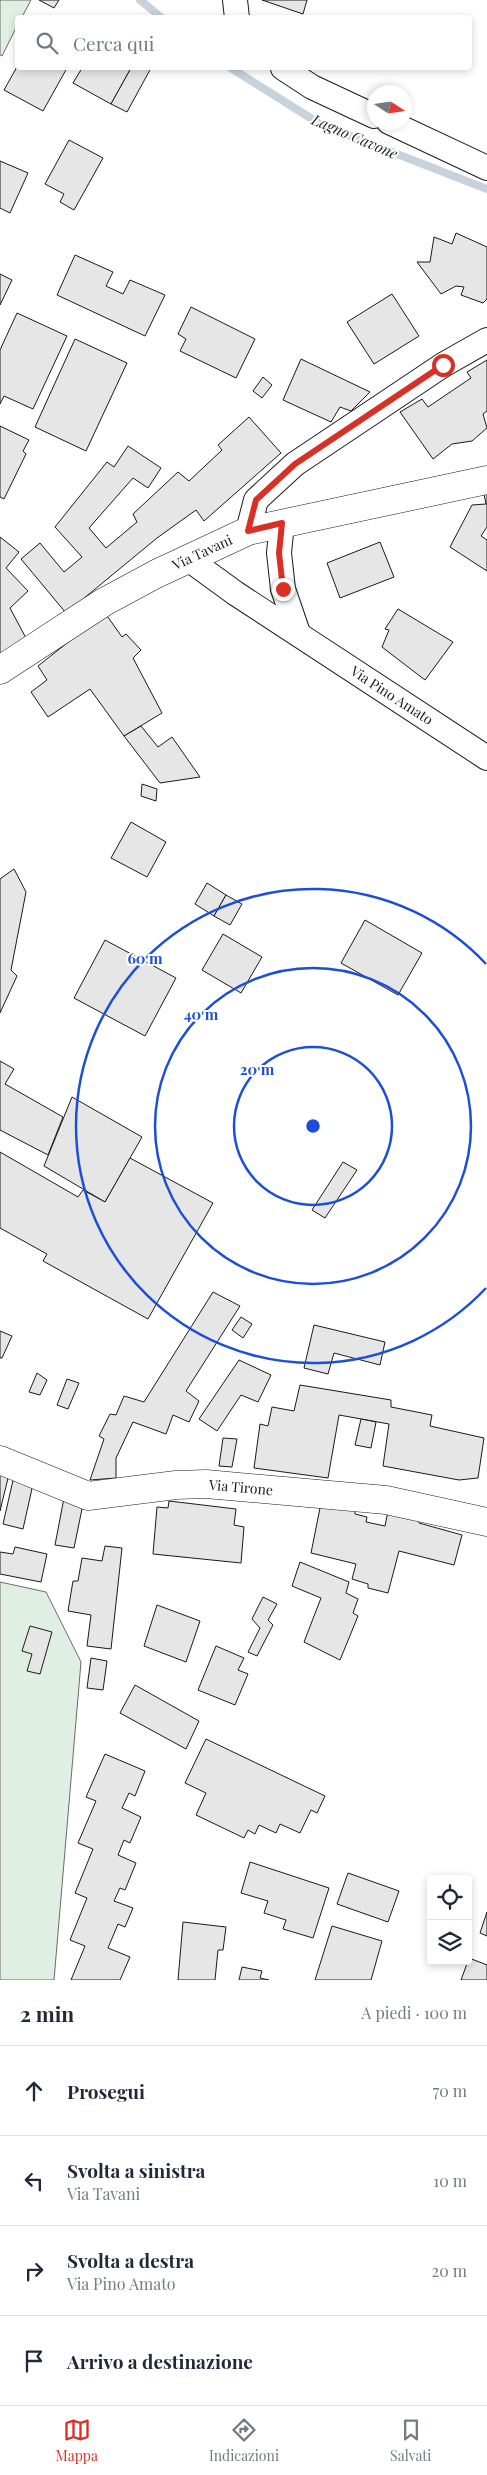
<!DOCTYPE html>
<html lang="it">
<meta charset="utf-8">
<style>
:root{--surface:#fff;--page:#f2f2f3;--text:#1f2937;--muted:#747a83;--line:#e0e1e3;--accent:#d93025}
body{margin:0;font-family:"Playfair Display",serif;background:var(--page);color:var(--text)}
.controls{position:absolute;right:15px;bottom:15px;display:grid;overflow:hidden;border-radius:5px;box-shadow:0 2px 8px #0003}
.controls button{width:45px;height:45px;display:grid;place-items:center;padding:0;border:0;border-bottom:1px solid var(--line);background:var(--surface);color:var(--text);font:25px sans-serif}
.compass{position:absolute;left:367px;top:85px;width:45px;height:45px;border-radius:50%;background:var(--surface);box-shadow:0 2px 8px #0003;rotate:102deg}
.stop{position:absolute;width:15px;height:15px;margin:-11px;border:4px solid #d93025;border-radius:50%;background:#fff}
.stop.end{background:#d93025;border-color:#fff;box-shadow:0 1px 5px #0008}
.list{margin:0;padding:0;list-style:none}
h2{display:flex;justify-content:space-between;align-items:center;height:65px;margin:0;padding:0 20px;font-size:21px}
h2 small{font-size:16px;font-weight:400;color:var(--muted)}
.list li{display:grid;grid-template-columns:32px 1fr auto;gap:15px;align-items:center;box-sizing:border-box;height:90px;padding:0 20px;border-top:1px solid var(--line)}
.list b{display:block;font-size:19px;white-space:nowrap}
.list p{margin:0;font-size:16px;white-space:nowrap;color:var(--muted)}
.list em{font-size:16px;font-style:normal;color:var(--muted)}
.icon{flex:none;width:28px;height:28px;fill:none;stroke:currentColor;stroke-width:2;stroke-linecap:round;stroke-linejoin:round}
.map{position:relative;flex:none;width:487px;height:1980px;overflow:hidden}
.search{position:absolute;background:var(--surface);box-shadow:0 2px 8px #0003;left:15px;right:15px;top:15px;height:55px;display:flex;align-items:center;gap:12px;box-sizing:border-box;padding:0 18px;border-radius:5px;color:var(--muted);font-size:19px}
.sheet{height:425px;background:var(--surface)}
nav{display:flex;justify-content:space-around;align-items:center;box-sizing:border-box;height:70px;border-top:1px solid var(--line);background:var(--surface);font-size:14px;color:var(--muted)}
nav a{display:grid;justify-items:center;gap:2px}
nav .on{color:var(--accent)}
.map>svg:first-child{display:block}
.green{fill:#e0efe3;stroke:#6a6a6a}
.lines{fill:none;stroke-linecap:round;stroke-linejoin:round}
.stream{stroke:#c6d2dc;stroke-width:8}
.building{fill:#e6e6e6;stroke:#1a1a1a}
.minor-casing{stroke:#1a1a1a;stroke-width:26}
.tertiary-casing{stroke:#1a1a1a;stroke-width:29}
.minor{stroke:#fff;stroke-width:24}
.tertiary{stroke:#fff;stroke-width:28}
.route{stroke:#d93025;stroke-width:6}
.ring{fill:none;stroke:#1d4ed8;stroke-width:2.5}
.labels{text-anchor:middle;dominant-baseline:central;stroke-width:4;stroke-linejoin:round;paint-order:stroke}
.street-label{font-size:14px;fill:#1a1a1a;stroke:#fff}
.water-label{font-size:15px;font-style:italic;fill:#1a1a1a;stroke:#fff}
.centre{fill:#1d4ed8;stroke:#fff;stroke-width:2.5}
.ring-label{font-size:15px;text-anchor:middle;font-weight:bold;fill:#1d4ed8;stroke:#fff;stroke-width:4;stroke-linejoin:round;paint-order:stroke}
</style>
<div class="map">
<svg width="487" height="1980" viewBox="0 0 487 1980">
<rect width="100%" height="100%" fill="#fff"/>
<!-- green -->
<g class="green">
<path d="M0 0H31L22 17 18 18 17 26 2 56 0 55Z"/>
<path d="M0 1582 46 1592 81 1662 54 1980H0Z"/>
</g>
<g class="lines">
<!-- stream -->
<g class="stream">
<path d="M140 0 162 18"/>
<path d="M231 68 320 124 487 189"/>
</g>
</g>
<!-- building -->
<g class="building">
<path d="M39 0H59L54 8Z"/>
<path d="M262 0H307L303 14Z"/>
<path d="M18 65V68H67L43 111 4 90Z"/>
<path d="M82 68H131L111 104 73 83Z"/>
<path d="M131 68H151L127 112 111 104Z"/>
<path d="M69 140 103 158 74 210 60 202 64 194 45 184Z"/>
<path d="M0 161 28 173 10 213 0 208Z"/>
<path d="M456 233 487 247V299L483 303 461 295 464 287 456 286 441 294 417 262H430L434 237 452 244Z"/>
<path d="M75 255 113 272 106 286 123 294 130 280 165 295 145 336 57 295Z"/>
<path d="M0 274 12 280 0 305Z"/>
<path d="M392 294 419 336 374 364 347 322Z"/>
<path d="M191 307 255 339 236 378 180 351 186 339 178 334Z"/>
<path d="M17 313 67 336 33 409 4 396 0 404V350Z"/>
<path d="M75 339 127 363 86 451 35 427Z"/>
<path d="M301 359 370 392 351 411 340 407 331 422 283 400Z"/>
<path d="M487 360V411L483 414 487 428 472 441 452 444 433 459 400 412 422 399 428 407 471 378 467 372Z"/>
<path d="M263 377 272 385 262 398 253 391Z"/>
<path d="M249 417 281 453 204 521 196 510 157 538 66 613 21 559 40 543 64 572 82 557 55 527 107 462 114 467 128 446 161 468 148 488 133 478 89 528 106 548 137 522 133 514 178 472 189 481 222 450 218 445Z"/>
<path d="M0 426 29 440 23 451 26 454 4 499 0 497Z"/>
<path d="M487 493V527L481 536 487 540V571L450 547 472 505 486 504 484 494Z"/>
<path d="M0 537 19 552 6 568 28 591 10 608 27 640 0 654Z"/>
<path d="M380 542 394 577 340 598 327 563Z"/>
<path d="M398 609 453 642 425 680 382 647 389 630 385 629Z"/>
<path d="M105 613 122 637 126 634 141 650 133 658 162 713 124 736 90 689 48 717 31 692 47 680 38 666Z"/>
<path d="M141 726 158 747 172 737 200 777 160 783 124 736Z"/>
<path d="M142 784 157 789 156 801 141 796Z"/>
<path d="M131 822 166 842 147 877 111 858Z"/>
<path d="M14 869 26 892 11 970 17 976 0 1013V879Z"/>
<path d="M207 883 226 895 214 916 195 904Z"/>
<path d="M226 895 242 904 230 925 214 916Z"/>
<path d="M365 920 422 953 398 995 341 963Z"/>
<path d="M223 934 262 957 241 993 202 970Z"/>
<path d="M105 940 176 978 145 1036 74 998Z"/>
<path d="M0 1061 14 1069 5 1084 63 1117 48 1155 0 1130Z"/>
<path d="M72 1097 142 1137 105 1202 44 1166Z"/>
<path d="M0 1152 78 1197 83 1190 105 1202 130 1158 213 1203 148 1319 43 1261 47 1254 0 1228Z"/>
<path d="M343 1162 357 1170 325 1218 312 1210Z"/>
<path d="M213 1292 240 1306 186 1391 199 1401 189 1422 173 1415 166 1434 133 1422 116 1458V1478L90 1480 104 1439 99 1436 110 1414 116 1415 124 1396 144 1402Z"/>
<path d="M241 1317 252 1324 243 1338 232 1330Z"/>
<path d="M314 1325 385 1342 380 1365 334 1353 328 1374 304 1368Z"/>
<path d="M0 1331 12 1336 2 1358H0Z"/>
<path d="M239 1360 271 1375 258 1402 241 1395 217 1431 199 1419Z"/>
<path d="M37 1373 47 1380 40 1395 29 1392Z"/>
<path d="M67 1379 79 1383 68 1409 57 1405Z"/>
<path d="M300 1385 391 1400V1407L432 1415 430 1426 484 1438 478 1478 459 1480 383 1466 389 1424 339 1415 328 1478 254 1468 260 1424 268 1426 272 1407 294 1411Z"/>
<path d="M361 1419 376 1422 371 1448 355 1445Z"/>
<path d="M223 1438 237 1439 232 1467 219 1466Z"/>
<path d="M0 1471 9 1474 0 1511Z"/>
<path d="M14 1476 33 1484 23 1529 3 1524Z"/>
<path d="M64 1498 83 1504 74 1548 55 1545Z"/>
<path d="M169 1501 236 1509 234 1525 244 1527 241 1563 153 1554 157 1507 168 1508Z"/>
<path d="M321 1503 355 1510V1514L367 1517 366 1522 385 1526 388 1511 419 1519V1523L462 1535 454 1565 399 1551 388 1593 368 1588V1584L352 1579 356 1564 311 1553Z"/>
<path d="M105 1546 122 1548 111 1649 87 1646 91 1615 68 1611 73 1581H78L82 1558 102 1561Z"/>
<path d="M15 1547 47 1554 41 1582 0 1574V1552L13 1554Z"/>
<path d="M300 1562 349 1582 346 1593 358 1599 353 1613 358 1616 340 1660 304 1642 321 1598 292 1586Z"/>
<path d="M263 1597 277 1604 268 1620 273 1625 257 1656 248 1652 260 1628 252 1619Z"/>
<path d="M157 1605 200 1621 186 1662 144 1646Z"/>
<path d="M30 1626 52 1632 40 1674 27 1671 32 1654 22 1651Z"/>
<path d="M216 1646 244 1658 238 1670 248 1674 235 1705 198 1690Z"/>
<path d="M91 1658 107 1661 103 1690 87 1688Z"/>
<path d="M135 1685 199 1721 186 1749 120 1713Z"/>
<path d="M206 1739 325 1796 317 1813 311 1810 300 1833 280 1824 276 1833 259 1825 255 1834 248 1830 244 1838 196 1815 206 1793 185 1783Z"/>
<path d="M105 1754 145 1771 135 1796 129 1793 122 1808 141 1817 130 1843 124 1840 118 1855 136 1863 125 1890 120 1888 114 1901 133 1908 125 1927 118 1924 108 1948 130 1957 120 1980H71L85 1946 70 1940 87 1898 75 1893 93 1849 78 1843 96 1801 86 1797Z"/>
<path d="M250 1862 329 1888 313 1938 283 1929 286 1920 264 1913 268 1901 241 1893Z"/>
<path d="M348 1873 399 1891 388 1922 337 1904Z"/>
<path d="M487 1912V1936L480 1933Z"/>
<path d="M183 1922 226 1927 223 1950H218L215 1980H178Z"/>
<path d="M332 1926 382 1941 371 1980H315Z"/>
<path d="M469 1958 487 1965V1980H461Z"/>
<path d="M242 1967 262 1971 260 1978 269 1980H239Z"/>
</g>
<g class="lines">
<!-- minor casing -->
<g class="minor-casing">
<g id="minor">
<path d="M235 0 237 18"/>
<path d="M283 68 312 87 374 116"/>
<path d="M389 122 487 168"/>
<path d="M282 523 279 553 283 589 298 633"/>
<path d="M248 531 256 500 295 464 443 365 487 340"/>
<path d="M187 558 235 593 487 758"/>
</g>
</g>
<!-- tertiary casing -->
<g class="tertiary-casing">
<g id="tertiary">
<path d="M0 670 104 602 156 574 248 531 487 480"/>
<path d="M0 1460 88 1496 176 1485 206 1484 386 1500 487 1522"/>
</g>
</g>
<!-- minor -->
<use href="#minor" class="minor"/>
<!-- tertiary -->
<use href="#tertiary" class="tertiary"/>
</g>
<g class="lines">
<!-- route -->
<path class="route" d="M283 589 279 553 282 523 248 531 256 500 295 464 443 365"/>
</g>
<!-- distance rings -->
<g class="ring">
<circle cx="313" cy="1126" r="79"/>
<circle cx="313" cy="1126" r="158"/>
<path d="M486 1288A237 237 0 1 1 486 964"/>
</g>
<g class="labels">
<!-- street labels -->
<g class="street-label">
<text transform="translate(202 552) rotate(-25)">Via Tavani</text>
<text transform="translate(392 695) rotate(33)">Via Pino Amato</text>
<text transform="translate(241 1487) rotate(5)">Via Tirone</text>
</g>
<!-- water labels -->
<g class="water-label">
<text transform="translate(355 136) rotate(23)">Lagno Cavone</text>
</g>
</g>
<circle cx="313" cy="1126" r="8" class="centre"/>
<g class="ring-label">
<text x="145" y="964">60 m</text>
<text x="201" y="1020">40 m</text>
<text x="257" y="1075">20 m</text>
</g>
</svg>
<div class="controls">
<button><svg class="icon" aria-label="locate" viewBox="0 0 24 24"><circle cx="12" cy="12" r="6"/><path d="M12 2v4M12 18v4M2 12h4M18 12h4"/></svg></button>
<button><svg class="icon" aria-label="layers" viewBox="0 0 24 24"><path d="M12 4l9 5-9 5-9-5zM3 14l9 5 9-5"/></svg></button>
</div>
<svg class="compass" viewBox="-18 -18 36 36"><path d="M0-13l5 13h-10z" fill="#e53935"/><path d="M0 13l5-13h-10z" fill="#747a83"/></svg>
<div class="stop" style="left:443px;top:365px"></div>
<div class="stop end" style="left:283px;top:589px"></div>
<div class="search"><svg class="icon" aria-label="search" viewBox="0 0 24 24"><circle cx="10" cy="10" r="6"/><path d="M15 15l6 6"/></svg>Cerca qui</div>
</div>
<section class="sheet">
<h2>2 min<small>A piedi · 100 m</small></h2>
<ul class="list">
<li><svg class="icon" aria-label="ahead" viewBox="0 0 24 24"><path d="M12 20V5M6 11l6-6 6 6"/></svg><div><b>Prosegui</b></div><em>70 m</em></li>
<li><svg class="icon" aria-label="left" viewBox="0 0 24 24"><path d="M17 20v-9H6M10 6l-5 5 5 5"/></svg><div><b>Svolta a sinistra</b><p>Via Tavani</p></div><em>10 m</em></li>
<li><svg class="icon" aria-label="right" viewBox="0 0 24 24"><path d="M7 20v-9h11M14 6l5 5-5 5"/></svg><div><b>Svolta a destra</b><p>Via Pino Amato</p></div><em>20 m</em></li>
<li><svg class="icon" aria-label="arrive" viewBox="0 0 24 24"><path d="M6 21V4h12l-3 4 3 4H6"/></svg><div><b>Arrivo a destinazione</b></div></li>
</ul>
</section>
<nav>
<a class="on"><svg class="icon" aria-label="map" viewBox="0 0 24 24"><path d="M3 6l6-2 6 2 6-2v14l-6 2-6-2-6 2zM9 4v14M15 6v14"/></svg>Mappa</a>
<a><svg class="icon" aria-label="directions" viewBox="0 0 24 24"><path d="M12 3l9 9-9 9-9-9zM9 14v-3h6M13 9l2 2-2 2"/></svg>Indicazioni</a>
<a><svg class="icon" aria-label="saved" viewBox="0 0 24 24"><path d="M7 4h10v16l-5-4-5 4z"/></svg>Salvati</a>
</nav>
